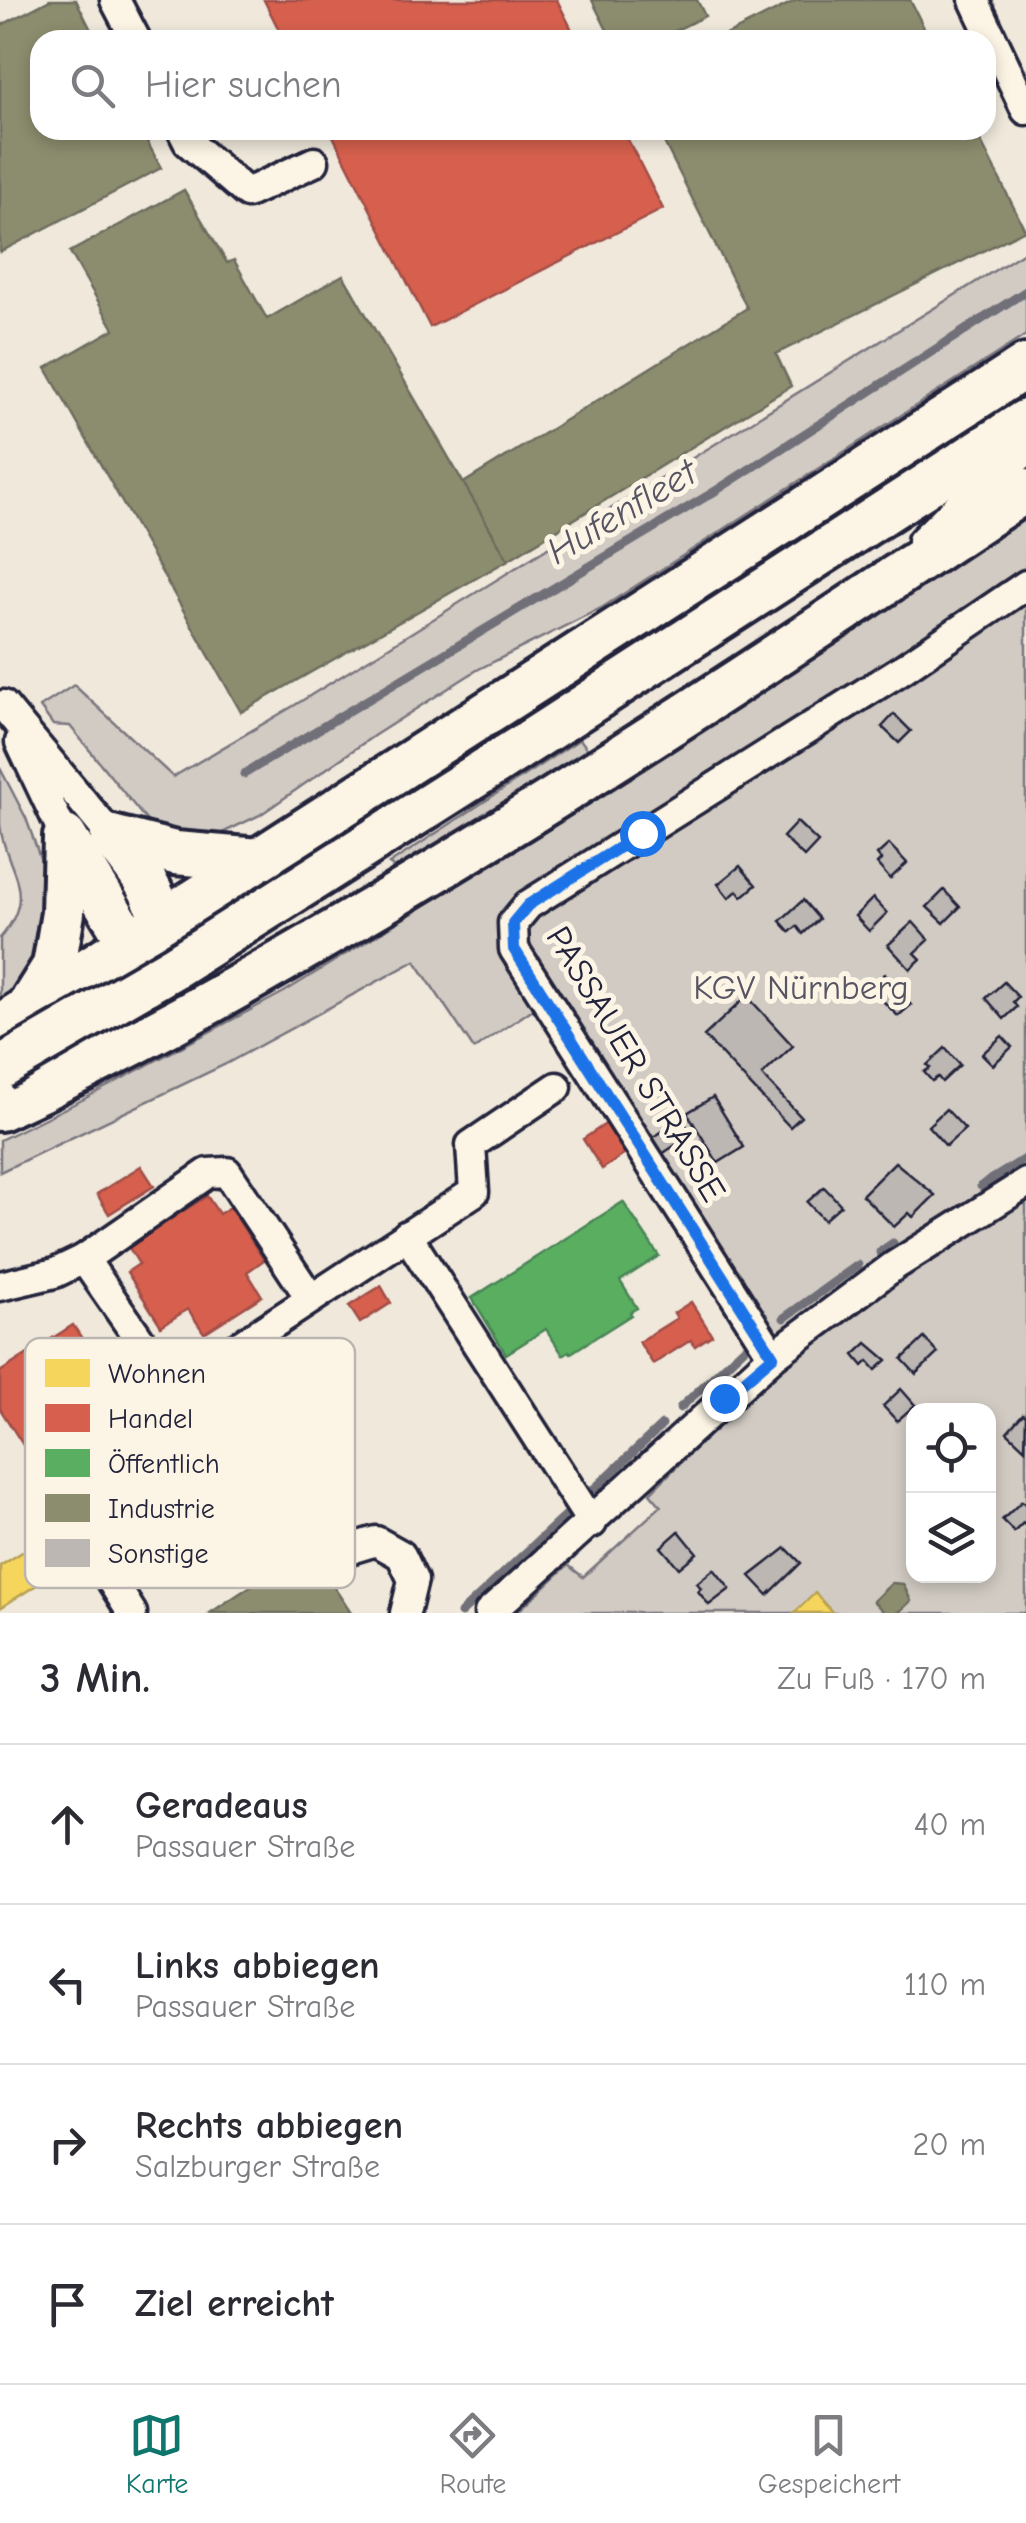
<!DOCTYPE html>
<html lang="de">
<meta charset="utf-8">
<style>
:root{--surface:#fff;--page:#f2f2f3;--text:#2b2b33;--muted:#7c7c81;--line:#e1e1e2;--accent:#0f766e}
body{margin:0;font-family:"Comic Neue",sans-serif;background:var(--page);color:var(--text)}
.controls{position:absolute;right:30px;bottom:30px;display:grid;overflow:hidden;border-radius:20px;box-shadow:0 5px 15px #0003}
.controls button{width:90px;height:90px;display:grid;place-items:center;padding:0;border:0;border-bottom:2px solid var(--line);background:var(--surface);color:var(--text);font:50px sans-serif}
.stop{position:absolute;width:30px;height:30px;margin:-22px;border:8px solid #1a73e8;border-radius:50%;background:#fff}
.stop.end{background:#1a73e8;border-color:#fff;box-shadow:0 2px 10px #0008}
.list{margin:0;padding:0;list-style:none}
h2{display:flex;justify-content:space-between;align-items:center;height:130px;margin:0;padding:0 40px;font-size:42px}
h2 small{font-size:32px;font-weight:400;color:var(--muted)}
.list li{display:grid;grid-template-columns:65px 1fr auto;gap:30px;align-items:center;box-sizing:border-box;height:160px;padding:0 40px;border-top:2px solid var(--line)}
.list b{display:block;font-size:38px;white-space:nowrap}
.list p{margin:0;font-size:32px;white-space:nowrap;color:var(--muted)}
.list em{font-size:32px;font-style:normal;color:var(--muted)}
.icon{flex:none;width:55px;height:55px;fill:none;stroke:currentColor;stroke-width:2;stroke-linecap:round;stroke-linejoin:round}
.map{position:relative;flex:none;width:1026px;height:1613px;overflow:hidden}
.search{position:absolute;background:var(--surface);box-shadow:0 5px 15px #0003;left:30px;right:30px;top:30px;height:110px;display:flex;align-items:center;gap:25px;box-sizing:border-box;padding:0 35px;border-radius:30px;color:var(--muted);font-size:38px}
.sheet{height:770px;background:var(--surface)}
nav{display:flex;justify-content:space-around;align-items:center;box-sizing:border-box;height:140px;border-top:2px solid var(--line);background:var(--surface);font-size:28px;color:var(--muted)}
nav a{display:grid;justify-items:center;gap:5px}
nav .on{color:var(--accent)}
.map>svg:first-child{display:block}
.green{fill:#d1cbc3;stroke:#7a767f;stroke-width:2.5;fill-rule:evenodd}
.homes{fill:#f6d55c;stroke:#b69f52;stroke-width:2.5}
.shops{fill:#d6604d;stroke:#a04d48;stroke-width:2.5}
.public{fill:#5aae61;stroke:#498456;stroke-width:2.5}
.industry{fill:#8c8c6e;stroke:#6c6c5f;stroke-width:2.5}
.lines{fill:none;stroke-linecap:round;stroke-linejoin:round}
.stream{stroke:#716f79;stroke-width:9}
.building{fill:#bcb7b3;stroke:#22223b;stroke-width:2.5}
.minor-casing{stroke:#22223b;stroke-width:35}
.highway-casing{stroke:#22223b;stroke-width:50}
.minor{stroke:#fcf5e5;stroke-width:28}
.highway{stroke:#fcf5e5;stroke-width:42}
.highway-bridge-casing{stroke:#22223b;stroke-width:50;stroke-linecap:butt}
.highway-bridge{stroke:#fcf5e5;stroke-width:42}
.route{stroke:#1a73e8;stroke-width:12}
.labels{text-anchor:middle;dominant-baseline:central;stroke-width:10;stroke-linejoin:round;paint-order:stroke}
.park-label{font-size:35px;fill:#575564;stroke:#fcf5e5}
.street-label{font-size:35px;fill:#22223b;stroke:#fcf5e5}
.water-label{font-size:38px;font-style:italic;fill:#575564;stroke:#fcf5e5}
.key{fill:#fcf5e5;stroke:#bbb6b2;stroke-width:2.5}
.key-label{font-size:28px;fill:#22223b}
</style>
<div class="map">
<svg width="1026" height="1613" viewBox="0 0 1026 1613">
<rect width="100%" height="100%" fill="#efe8db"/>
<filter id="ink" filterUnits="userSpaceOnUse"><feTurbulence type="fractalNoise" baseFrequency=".01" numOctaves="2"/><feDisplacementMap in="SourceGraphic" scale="20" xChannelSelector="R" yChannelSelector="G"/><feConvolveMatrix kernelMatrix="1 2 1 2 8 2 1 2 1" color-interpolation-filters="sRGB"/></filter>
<g filter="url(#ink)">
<!-- green -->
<g class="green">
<path d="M1026 251V335L603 607 477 670 375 735 260 815 218 835 166 833 150 825 70 726 53 725 40 707 74 685 173 777 295 705Z"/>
<path d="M1026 516V1613H516L568 1565 583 1577 661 1506 650 1493 784 1360 539 1005 474 1049 415 961 224 1065 0 1172V1140L82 1100 284 992 551 828ZM914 1410H988V1576H914Z"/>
<path d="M580 739 593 757 403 874 389 864Z"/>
<path d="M0 768 26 818 54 897 43 954 8 1002 0 1007V938C40 892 5 871 0 825 0 806 0 786 0 768Z"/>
</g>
<!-- homes -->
<g class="homes">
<path d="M24 1551 43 1581 0 1608V1566Z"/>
<path d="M815 1593 833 1613H794Z"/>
</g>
<!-- shops -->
<g class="shops">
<path d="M264 0H557L577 40H284Z"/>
<path d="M330 130H623L663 209 430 327Z"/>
<path d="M607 1123 627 1153 602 1169 583 1139Z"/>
<path d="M141 1166 154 1186 109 1214 97 1194Z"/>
<path d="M207 1196 219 1214 230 1207 264 1260 247 1272 262 1296 204 1333 188 1309 161 1326 127 1272 139 1264 128 1246Z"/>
<path d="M381 1286 391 1303 360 1323 349 1306Z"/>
<path d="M691 1302 712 1335 695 1346 691 1340 653 1364 639 1342 677 1318 674 1313Z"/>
<path d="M73 1325 115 1389 25 1448 0 1409V1372Z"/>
</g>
<!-- public -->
<path class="public" d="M623 1202 659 1256 620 1281 637 1308 630 1312 631 1315 571 1353 569 1351 563 1355 546 1329 506 1354 472 1298Z"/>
<!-- industry -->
<g class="industry">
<path d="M50 0H76L96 40H40V130H141L161 168 0 252V26Z"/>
<path d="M592 0H697L705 16 656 40H612Z"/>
<path d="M797 0H910L930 40H716Z"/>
<path d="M658 130H975L1025 230 776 354 791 386 508 560 462 484 747 308Z"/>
<path d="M184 190 227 263 234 260 267 319 343 275 508 560 241 712 46 368 114 329 70 252Z"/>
<path d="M308 1548 351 1613H210Z"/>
<path d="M892 1583 903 1584 911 1601 898 1613H885L873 1601Z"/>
</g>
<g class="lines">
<!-- stream -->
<g class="stream">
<path d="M244 774 717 490 1026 291"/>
<path d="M981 1186 1026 1158"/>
<path d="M880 1252 893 1243"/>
<path d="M784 1318 858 1265"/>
<path d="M680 1408 744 1348"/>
<path d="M594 1489 662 1425"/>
<path d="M461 1613 565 1516"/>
</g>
</g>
<!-- building -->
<g class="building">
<path d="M894 714 911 731 899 743 882 727Z"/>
<path d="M797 822 818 842 804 857 783 837Z"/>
<path d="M889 844 907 863 890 879 877 864 881 860 877 855Z"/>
<path d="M740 866 756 885 742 897 737 891 729 898 718 884Z"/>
<path d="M944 890 960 907 944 923 927 907Z"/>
<path d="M873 898 887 913 869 931 855 916Z"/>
<path d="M803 900 819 919 803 934 797 926 790 932 780 921Z"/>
<path d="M913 922 929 940 915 953 921 959 910 969 888 945Z"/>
<path d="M885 974 911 1005 898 1016 869 987Z"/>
<path d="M1004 982 1018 997 1013 1002 1017 1007 1004 1019 986 998Z"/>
<path d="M747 996 793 1046 762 1075 801 1117 790 1127 704 1036Z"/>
<path d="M1002 1036 1012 1047 993 1065 982 1054Z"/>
<path d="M945 1048 960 1065 942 1082 938 1077 932 1081 924 1072 930 1068 927 1065Z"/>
<path d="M713 1097 744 1147 718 1163 687 1113Z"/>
<path d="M946 1109 965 1129 946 1146 928 1126Z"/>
<path d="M682 1119 692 1134 659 1156 649 1140Z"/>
<path d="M895 1162 935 1195 913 1217 909 1213 894 1227 862 1195Z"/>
<path d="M824 1187 841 1205 824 1220 807 1202Z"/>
<path d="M924 1338 938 1353 916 1374 902 1359Z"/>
<path d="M867 1343 887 1360 876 1370 868 1361 863 1366 854 1355Z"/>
<path d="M901 1389 915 1405 897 1421 883 1406Z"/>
<path d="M1023 1414 1026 1416 1025 1449 1007 1432Z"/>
<path d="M1022 1501 1026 1505V1526L1023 1523 1014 1532 1002 1520Z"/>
<path d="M679 1531 697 1553 679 1568 661 1547Z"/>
<path d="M786 1548 801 1563 768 1595 750 1576Z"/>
<path d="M714 1569 730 1589 709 1605 698 1591 701 1588 697 1583Z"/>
</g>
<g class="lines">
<!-- minor casing -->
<g class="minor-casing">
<g id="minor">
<path d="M115 0 136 40"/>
<path d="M974 0 1026 110"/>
<path d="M182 130 188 142 247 193 314 162"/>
<path d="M922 541 960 504 1026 451"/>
<path d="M3 705 112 837"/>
<path d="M20 742 65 837"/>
<path d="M407 1235 592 1523"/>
<path d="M84 1259 208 1173 227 1172 311 1299"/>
<path d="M0 1286 55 1273 84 1259 169 1382 163 1415 78 1481 75 1523 132 1613"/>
<path d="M773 1356 514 949 513 923 528 905 901 670 1026 585"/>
<path d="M169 1382 194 1376 474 1192 471 1145 557 1087"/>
<path d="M163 1415 251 1437 262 1453"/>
<path d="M327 1563 353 1548 376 1541 401 1555 413 1580 405 1613"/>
<path d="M489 1613 773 1356 894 1266 1026 1183"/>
</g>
</g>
<!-- highway casing -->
<g class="highway-casing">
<g id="highway">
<path d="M493 765 1026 421"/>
<path d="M65 837 120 927 161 955"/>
<path d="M112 837C142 875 164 899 164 950"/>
<path d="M112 837 175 853 259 860"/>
<path d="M30 1004 54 966 63 913 65 838"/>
<path d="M0 1026 1026 366"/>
<path d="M0 1109C122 1053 233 991 348 923 580 788 802 639 1026 490"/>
</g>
</g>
<!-- minor -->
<use href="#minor" class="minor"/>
<!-- highway -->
<use href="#highway" class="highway"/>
<!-- highway-bridge casing -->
<g class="highway-bridge-casing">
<path id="highway-bridge" d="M0 1068 174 967 493 765"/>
</g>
<!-- highway-bridge -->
<use href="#highway-bridge" class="highway-bridge"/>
</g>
</g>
<g class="lines" filter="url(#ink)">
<!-- route -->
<path class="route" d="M642 833 528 905 513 923 514 949 773 1356 724 1398"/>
</g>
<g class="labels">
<!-- park labels -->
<g class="park-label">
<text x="801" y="987">KGV Nürnberg</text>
</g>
<!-- street labels -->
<g class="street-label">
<text transform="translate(636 1064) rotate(59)">PASSAUER STRASSE</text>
</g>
<!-- water labels -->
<g class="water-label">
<text transform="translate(622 512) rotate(-31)">Hufenfleet</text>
</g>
</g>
<!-- legend -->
<rect x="25" y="1338" width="330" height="250" rx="15" class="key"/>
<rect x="45" y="1359" width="45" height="28" fill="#f6d55c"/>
<rect x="45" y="1404" width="45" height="28" fill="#d6604d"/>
<rect x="45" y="1449" width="45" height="28" fill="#5aae61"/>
<rect x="45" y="1494" width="45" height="28" fill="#8c8c6e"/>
<rect x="45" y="1539" width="45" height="28" fill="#bcb7b3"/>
<g class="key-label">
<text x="108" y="1383">Wohnen</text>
<text x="108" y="1428">Handel</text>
<text x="108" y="1473">Öffentlich</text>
<text x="108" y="1518">Industrie</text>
<text x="108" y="1563">Sonstige</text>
</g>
</svg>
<div class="controls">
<button><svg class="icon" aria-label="locate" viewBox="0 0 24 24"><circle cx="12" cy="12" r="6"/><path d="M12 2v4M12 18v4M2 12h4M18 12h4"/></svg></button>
<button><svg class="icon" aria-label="layers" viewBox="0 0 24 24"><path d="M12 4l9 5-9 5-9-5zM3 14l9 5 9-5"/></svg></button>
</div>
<div class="stop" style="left:642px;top:833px"></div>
<div class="stop end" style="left:724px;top:1398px"></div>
<div class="search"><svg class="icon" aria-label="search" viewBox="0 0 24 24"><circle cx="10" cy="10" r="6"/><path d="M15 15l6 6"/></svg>Hier suchen</div>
</div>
<section class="sheet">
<h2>3 Min.<small>Zu Fuß · 170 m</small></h2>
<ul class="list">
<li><svg class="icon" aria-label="ahead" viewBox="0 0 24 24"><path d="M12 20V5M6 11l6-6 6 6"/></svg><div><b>Geradeaus</b><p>Passauer Straße</p></div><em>40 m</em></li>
<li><svg class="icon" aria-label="left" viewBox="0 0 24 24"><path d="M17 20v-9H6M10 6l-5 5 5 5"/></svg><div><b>Links abbiegen</b><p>Passauer Straße</p></div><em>110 m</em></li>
<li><svg class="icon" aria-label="right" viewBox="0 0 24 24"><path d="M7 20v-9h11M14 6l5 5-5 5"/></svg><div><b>Rechts abbiegen</b><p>Salzburger Straße</p></div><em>20 m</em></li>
<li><svg class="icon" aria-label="arrive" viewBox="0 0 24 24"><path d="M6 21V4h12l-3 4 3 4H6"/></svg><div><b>Ziel erreicht</b></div></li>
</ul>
</section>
<nav>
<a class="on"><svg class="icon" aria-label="map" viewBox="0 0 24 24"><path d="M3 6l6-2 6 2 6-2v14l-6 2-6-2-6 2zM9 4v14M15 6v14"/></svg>Karte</a>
<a><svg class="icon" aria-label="directions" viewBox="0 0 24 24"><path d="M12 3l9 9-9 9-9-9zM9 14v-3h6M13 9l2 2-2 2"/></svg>Route</a>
<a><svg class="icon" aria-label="saved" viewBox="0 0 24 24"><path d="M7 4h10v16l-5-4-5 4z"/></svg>Gespeichert</a>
</nav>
